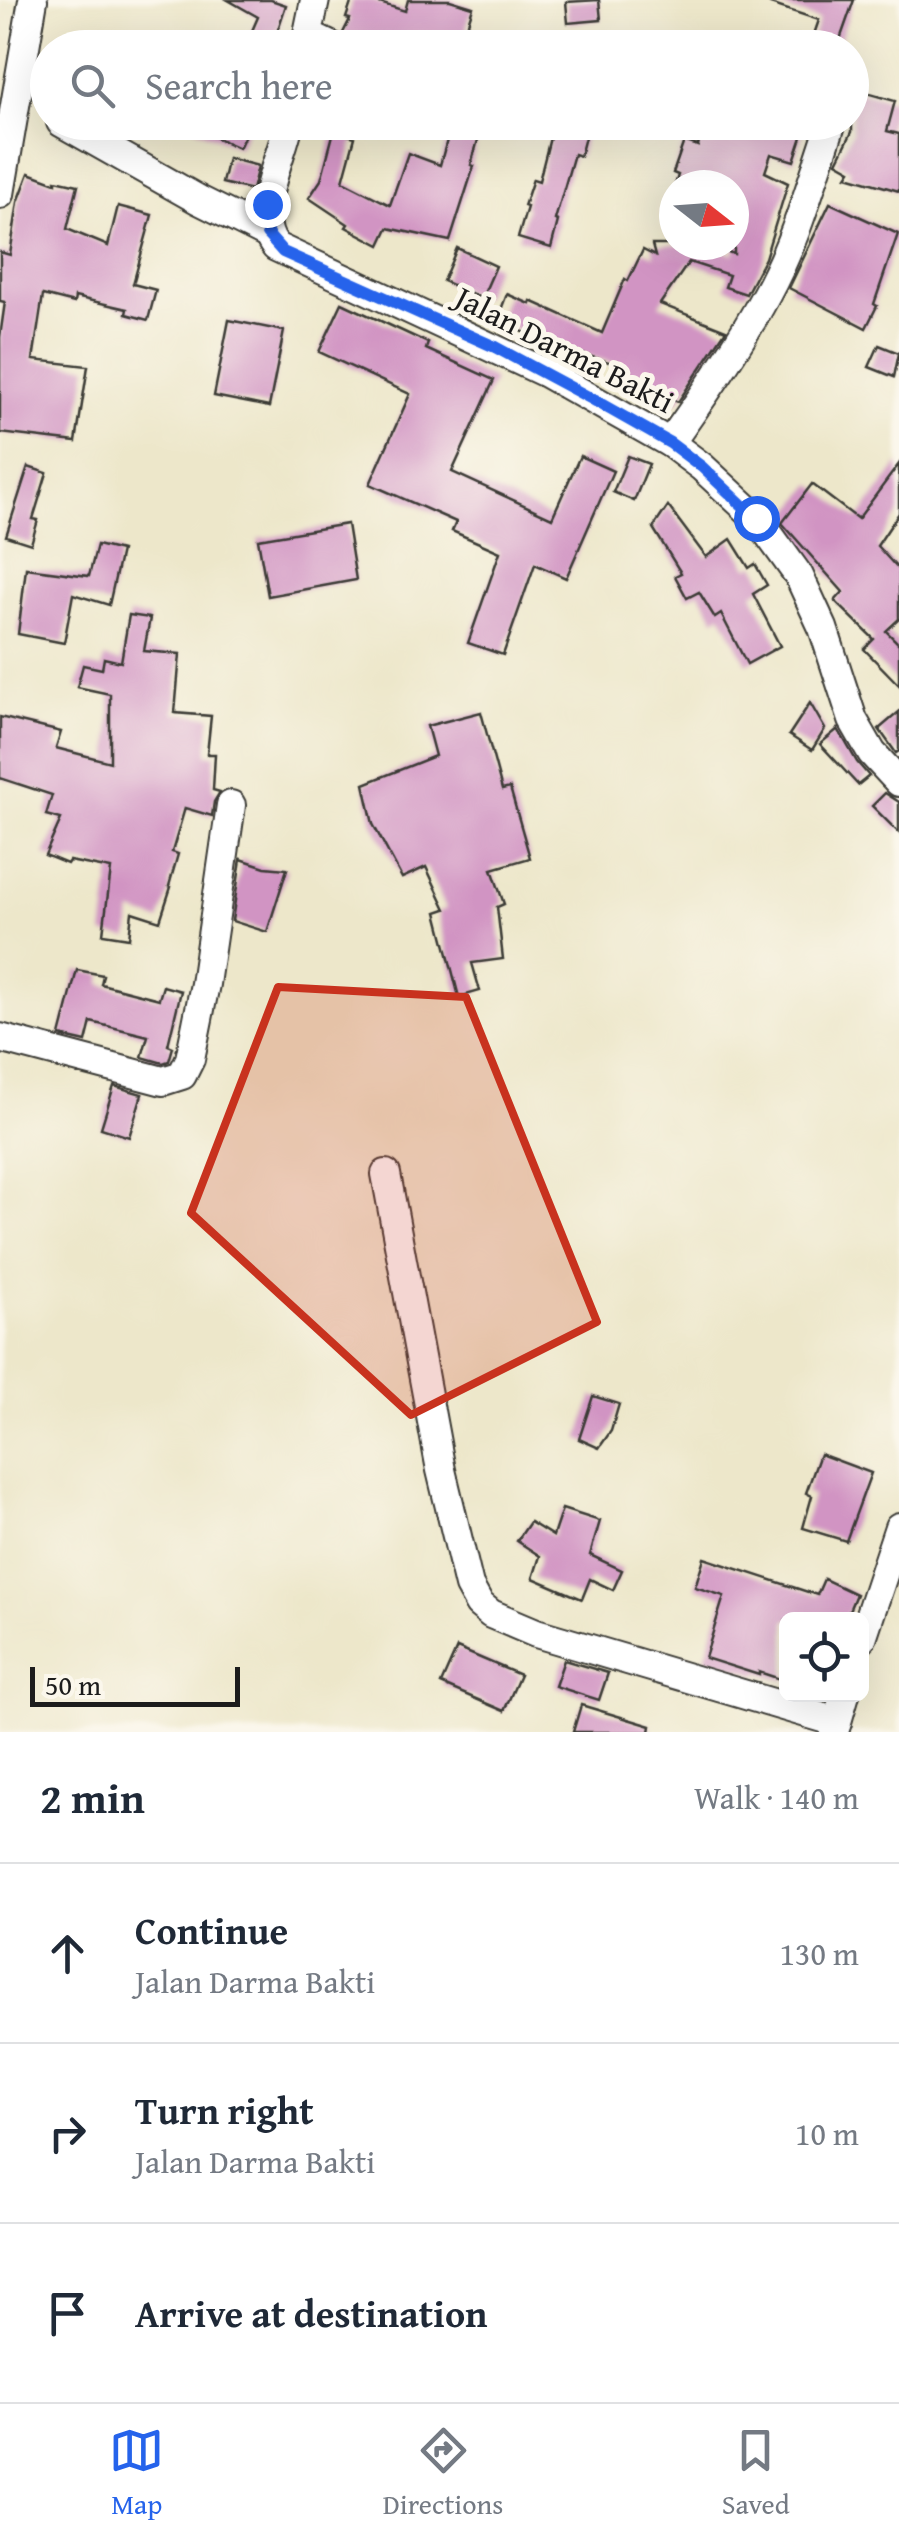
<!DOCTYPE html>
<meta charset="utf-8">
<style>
:root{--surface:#fff;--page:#f2f2f3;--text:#1f2937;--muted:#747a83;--line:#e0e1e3;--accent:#2563eb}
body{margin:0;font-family:"Gentium Book Plus",serif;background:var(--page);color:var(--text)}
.controls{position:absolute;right:30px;bottom:30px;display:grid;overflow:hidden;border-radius:15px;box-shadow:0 10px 40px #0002}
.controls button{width:90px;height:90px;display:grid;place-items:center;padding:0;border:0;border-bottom:2px solid var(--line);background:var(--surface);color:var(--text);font:50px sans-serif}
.compass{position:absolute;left:659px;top:170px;width:90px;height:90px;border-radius:50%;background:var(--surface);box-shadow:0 10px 40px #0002;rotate:107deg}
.scale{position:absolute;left:30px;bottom:25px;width:210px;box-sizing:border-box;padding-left:10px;border:5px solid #1c1c1c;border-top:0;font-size:28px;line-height:35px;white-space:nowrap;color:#1c1c1c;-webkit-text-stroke:8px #fbf7ec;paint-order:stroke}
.stop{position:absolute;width:30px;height:30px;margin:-22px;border:8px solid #2563eb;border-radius:50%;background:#fff}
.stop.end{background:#2563eb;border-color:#fff;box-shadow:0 2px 10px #0008}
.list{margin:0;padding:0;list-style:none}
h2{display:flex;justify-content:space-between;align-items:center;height:130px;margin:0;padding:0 40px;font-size:42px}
h2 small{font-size:32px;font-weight:400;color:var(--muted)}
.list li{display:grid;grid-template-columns:65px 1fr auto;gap:30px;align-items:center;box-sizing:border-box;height:180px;padding:0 40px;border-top:2px solid var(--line)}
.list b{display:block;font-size:38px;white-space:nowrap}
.list p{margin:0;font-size:32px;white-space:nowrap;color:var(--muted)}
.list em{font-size:32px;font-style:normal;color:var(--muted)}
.icon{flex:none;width:55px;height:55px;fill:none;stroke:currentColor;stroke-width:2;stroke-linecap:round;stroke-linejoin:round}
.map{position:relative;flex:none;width:899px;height:1732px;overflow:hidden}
.search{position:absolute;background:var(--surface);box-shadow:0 10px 40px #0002;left:30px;right:30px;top:30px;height:110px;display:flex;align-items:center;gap:25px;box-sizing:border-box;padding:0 35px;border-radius:55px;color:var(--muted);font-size:38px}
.sheet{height:670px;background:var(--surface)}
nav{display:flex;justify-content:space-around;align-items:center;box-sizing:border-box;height:140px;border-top:2px solid var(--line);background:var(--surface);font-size:28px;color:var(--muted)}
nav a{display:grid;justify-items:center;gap:5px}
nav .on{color:var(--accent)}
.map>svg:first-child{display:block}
.building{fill:#d194c3}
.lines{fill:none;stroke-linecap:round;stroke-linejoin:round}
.minor-casing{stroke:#3b3a36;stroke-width:32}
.minor{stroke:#fff;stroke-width:28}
.route{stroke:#2563eb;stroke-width:12}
.marked{fill:#c8321e;fill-opacity:0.2;stroke:#c8321e;stroke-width:8;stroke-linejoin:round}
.labels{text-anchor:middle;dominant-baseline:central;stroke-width:10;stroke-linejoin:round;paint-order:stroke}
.street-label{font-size:32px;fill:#1c1c1c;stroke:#fbf7ec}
</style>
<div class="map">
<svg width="899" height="1732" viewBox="0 0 899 1732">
<rect width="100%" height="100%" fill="#fbf7ec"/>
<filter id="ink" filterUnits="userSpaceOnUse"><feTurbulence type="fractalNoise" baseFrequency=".01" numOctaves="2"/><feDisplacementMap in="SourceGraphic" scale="20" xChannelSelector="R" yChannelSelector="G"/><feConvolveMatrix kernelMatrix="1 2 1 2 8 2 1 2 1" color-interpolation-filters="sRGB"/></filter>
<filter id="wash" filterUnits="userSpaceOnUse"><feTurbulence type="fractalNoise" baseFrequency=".0048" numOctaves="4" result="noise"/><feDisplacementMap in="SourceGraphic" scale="40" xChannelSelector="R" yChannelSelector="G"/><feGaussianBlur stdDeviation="2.25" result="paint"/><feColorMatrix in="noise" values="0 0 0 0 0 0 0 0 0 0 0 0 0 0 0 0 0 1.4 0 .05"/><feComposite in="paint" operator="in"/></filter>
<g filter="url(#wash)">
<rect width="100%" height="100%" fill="#ede7ca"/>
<g id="blocks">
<!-- building -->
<g class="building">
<path d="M228 0H271L286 5 272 48 248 40 258 17Z"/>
<path d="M352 0H370L405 11 408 0H450L473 7 466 29 510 43 509 48H352L343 33 350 19 346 18Z"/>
<path d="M599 0 601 20 568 23 566 2Z"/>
<path d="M771 0H854L837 48 811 43 819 20 770 4Z"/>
<path d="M856 90 895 101 887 131 899 134V191L847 176 851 170 837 162 852 132V107Z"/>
<path d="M181 122H251L239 148Z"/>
<path d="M452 122H483L471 165 474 166 450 241 388 228 380 245 346 227 348 224 309 198 321 180 334 131 355 137 343 181 390 205 408 153 440 165Z"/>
<path d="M554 122H589L580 156 574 154 555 220 558 221 551 248 518 238 527 207 524 206 533 179 539 181Z"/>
<path d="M703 122H766L804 131 794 161 771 154 765 172 788 183 765 258 746 294 725 287 729 275 689 262 660 304 726 330 678 402 614 375 619 365 552 345 497 320 507 294 530 304 531 301 602 333 625 279 628 281 643 250 655 256 652 245H706L734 254V185H675L678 175 673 173 684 141 698 146Z"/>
<path d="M228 158 258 166 252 190 222 183Z"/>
<path d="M29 173 56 183V180L78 185 67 229 108 246 118 206 152 215 133 284 156 290 148 320 126 314 127 309 75 297 74 303 43 295 33 360 88 366 76 442 0 433V337L5 302 0 301V252L10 255 18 202Z"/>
<path d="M830 203 898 234 874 304 877 306 866 328 789 288Z"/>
<path d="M457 248 496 266 482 298 443 281Z"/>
<path d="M342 303 428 343 426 349 494 380 452 472 552 518 580 456 613 471 566 578 535 564 503 655 468 643 500 552 452 531 456 522 370 484 410 394 319 352Z"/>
<path d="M229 320 284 331 269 407 214 396Z"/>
<path d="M879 345 899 353 894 377 869 367Z"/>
<path d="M628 456 649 464 634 501 613 492Z"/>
<path d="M899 464V513L877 546 899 570V619L886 631 899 644V685L864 649 874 639 835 601 843 592 782 523 812 484 858 519Z"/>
<path d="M28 467 47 473 33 519 38 520 31 544 6 536Z"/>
<path d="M668 506 706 557 731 539 749 568 755 564 767 585 753 594 780 646 747 664 721 614 715 618 699 592 687 598 675 576 681 573 653 528Z"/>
<path d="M347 524 356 580 268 596 258 539Z"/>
<path d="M97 545 121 551 109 605 73 594 64 643 18 634 26 568 89 576Z"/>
<path d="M129 615 150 618 144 651 180 654 175 713 211 716 207 754H215L213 790 220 792 214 802 212 816 185 808 172 852 178 854 169 886 171 887 160 921 132 912 129 938 103 934 111 869 69 861 67 864 45 855 61 819 46 815 52 795 0 778V717L61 732 56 748 110 762V694L77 687 83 665 102 669 104 658 121 662Z"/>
<path d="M810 703 825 729 812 750 789 735Z"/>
<path d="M481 712 502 790 510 788 530 858 492 869 504 904 497 907 503 959 472 963 480 991 459 997 437 912 446 909 426 867 402 878 373 824 364 784 435 756 427 726Z"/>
<path d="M899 712V751L896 753 879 729Z"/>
<path d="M838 729 857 762 869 776 858 785 820 744Z"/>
<path d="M885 793 899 802V833L872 806Z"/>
<path d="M241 859 265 867 287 869 267 932 232 921Z"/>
<path d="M77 970 103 975 101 984 159 999 163 986 181 991 168 1045 173 1047 169 1061 163 1063 142 1057 148 1036 91 1022 86 1042 60 1036Z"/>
<path d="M114 1086 142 1094 129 1137 101 1128Z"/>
<path d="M593 1396 619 1404 611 1431 599 1448 579 1439Z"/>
<path d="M820 1454 871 1473 846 1541 803 1528 812 1496 806 1493Z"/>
<path d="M562 1509 600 1521 590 1555 622 1570 613 1590 590 1579 582 1599 533 1578 540 1556 517 1541 530 1522 553 1536Z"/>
<path d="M704 1558 817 1595 824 1579 856 1594 845 1620H786V1681L759 1672V1675L705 1658 724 1596 695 1587Z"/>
<path d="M457 1648 520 1675 504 1711 441 1684Z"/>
<path d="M564 1660 608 1673 599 1700 555 1686Z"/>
<path d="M581 1705 651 1726 650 1732H573Z"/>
</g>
</g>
</g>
<g filter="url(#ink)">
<use href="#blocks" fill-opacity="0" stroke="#3b3a36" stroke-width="2.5"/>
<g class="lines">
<!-- minor casing -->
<g class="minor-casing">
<g id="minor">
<path d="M308 35 335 48"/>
<path d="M305 48 315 0"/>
<path d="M61 122 199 200 267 234"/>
<path d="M289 122C282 158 250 217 276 247L546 373 670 443 702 467 757 518 799 576 823 628 853 720 872 753 899 782"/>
<path d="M0 194 33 0"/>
<path d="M670 443C704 395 738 347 766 295 796 241 812 180 832 122"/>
<path d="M0 1038 163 1081 182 1075 190 1059 205 984 231 805"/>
<path d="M386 1174 441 1470 469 1586 479 1604 491 1614 536 1633 837 1722"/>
<path d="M862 1638 899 1527"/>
<path d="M834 1732 845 1694"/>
</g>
</g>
<!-- minor -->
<use href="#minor" class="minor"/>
</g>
</g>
<g class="lines" filter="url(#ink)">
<!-- route -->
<path class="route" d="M267 204V234L283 252 495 347 592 399 670 443 702 467 756 518"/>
</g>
<!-- marked area -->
<path class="marked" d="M278 987 466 997 597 1322 411 1415 191 1213Z"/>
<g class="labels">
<!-- street labels -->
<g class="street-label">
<text transform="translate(565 349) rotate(27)">Jalan Darma Bakti</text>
</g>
</g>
</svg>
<div class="controls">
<button><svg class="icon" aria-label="locate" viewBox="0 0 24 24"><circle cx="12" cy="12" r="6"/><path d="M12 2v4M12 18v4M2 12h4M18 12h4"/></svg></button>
</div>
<svg class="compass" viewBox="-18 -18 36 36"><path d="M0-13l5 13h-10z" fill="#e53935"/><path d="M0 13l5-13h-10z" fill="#747a83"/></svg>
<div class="scale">50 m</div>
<div class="stop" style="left:756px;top:518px"></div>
<div class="stop end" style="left:267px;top:204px"></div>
<div class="search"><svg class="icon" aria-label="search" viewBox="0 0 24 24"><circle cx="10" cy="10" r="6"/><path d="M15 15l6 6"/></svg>Search here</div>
</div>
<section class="sheet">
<h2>2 min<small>Walk · 140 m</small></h2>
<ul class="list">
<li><svg class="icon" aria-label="ahead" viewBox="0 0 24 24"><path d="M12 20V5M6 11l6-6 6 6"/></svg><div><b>Continue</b><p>Jalan Darma Bakti</p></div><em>130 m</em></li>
<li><svg class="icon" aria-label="right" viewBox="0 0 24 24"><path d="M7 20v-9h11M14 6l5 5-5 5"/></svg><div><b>Turn right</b><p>Jalan Darma Bakti</p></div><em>10 m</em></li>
<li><svg class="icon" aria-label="arrive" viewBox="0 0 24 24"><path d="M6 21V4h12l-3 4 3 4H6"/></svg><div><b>Arrive at destination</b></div></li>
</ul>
</section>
<nav>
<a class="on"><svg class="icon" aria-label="map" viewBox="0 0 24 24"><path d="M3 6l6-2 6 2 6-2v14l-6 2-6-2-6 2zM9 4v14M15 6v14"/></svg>Map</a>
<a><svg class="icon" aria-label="directions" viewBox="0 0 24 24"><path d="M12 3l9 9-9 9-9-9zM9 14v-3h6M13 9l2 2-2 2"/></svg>Directions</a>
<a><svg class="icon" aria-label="saved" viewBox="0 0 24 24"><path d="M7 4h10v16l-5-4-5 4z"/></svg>Saved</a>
</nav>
